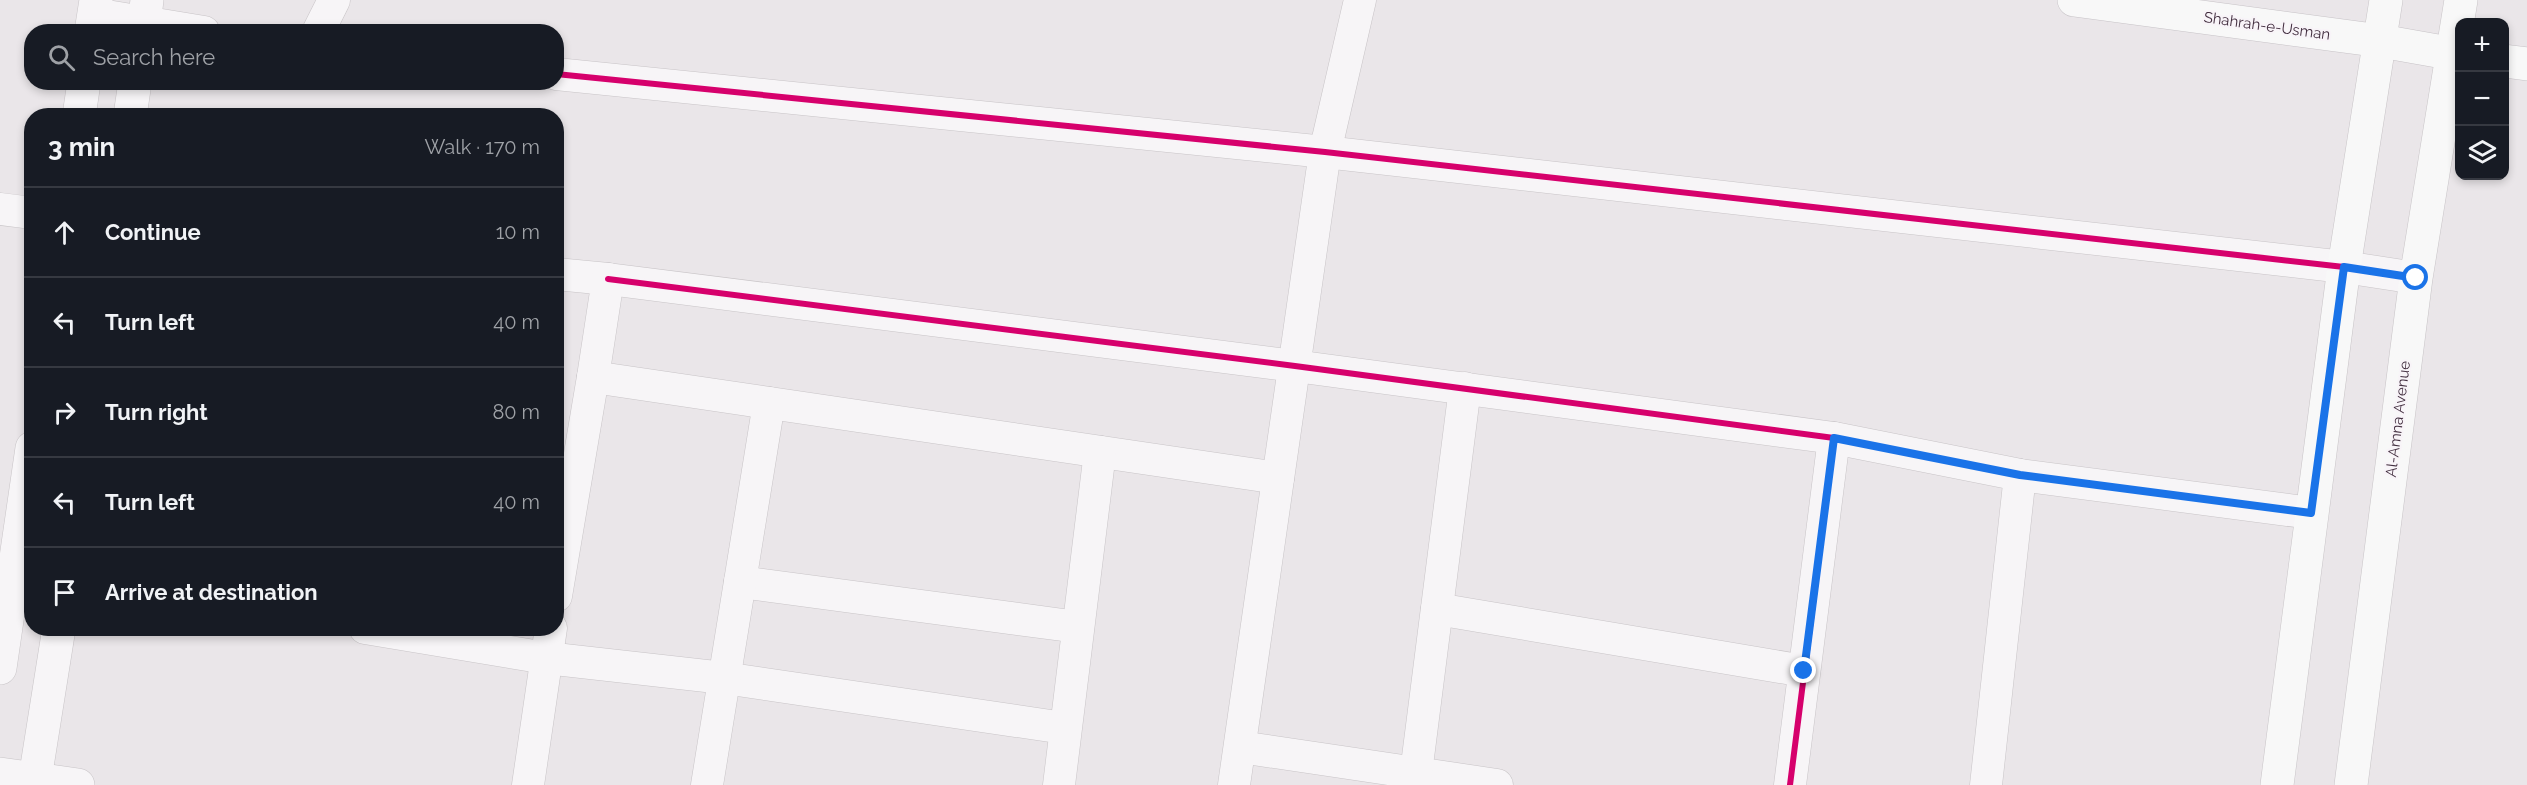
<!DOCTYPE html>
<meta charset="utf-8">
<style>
:root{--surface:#171b24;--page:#20242c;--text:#f1f3f6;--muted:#9ea1a6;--line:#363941}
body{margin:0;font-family:Raleway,sans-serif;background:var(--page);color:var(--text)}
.controls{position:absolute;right:18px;top:18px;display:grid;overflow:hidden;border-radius:12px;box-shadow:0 3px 9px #0003}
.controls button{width:54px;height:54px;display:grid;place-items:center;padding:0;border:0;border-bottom:2px solid var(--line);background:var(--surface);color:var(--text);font:30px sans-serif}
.stop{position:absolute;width:18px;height:18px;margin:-14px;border:4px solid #1a73e8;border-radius:50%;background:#fff}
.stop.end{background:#1a73e8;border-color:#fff;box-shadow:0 2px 6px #0008}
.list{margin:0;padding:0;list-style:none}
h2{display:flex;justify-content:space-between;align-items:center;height:78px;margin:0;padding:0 24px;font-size:26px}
h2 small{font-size:20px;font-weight:400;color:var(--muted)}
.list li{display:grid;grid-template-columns:39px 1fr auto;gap:18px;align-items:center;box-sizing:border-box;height:90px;padding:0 24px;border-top:2px solid var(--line)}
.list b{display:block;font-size:22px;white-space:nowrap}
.list em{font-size:20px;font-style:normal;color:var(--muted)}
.icon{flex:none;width:33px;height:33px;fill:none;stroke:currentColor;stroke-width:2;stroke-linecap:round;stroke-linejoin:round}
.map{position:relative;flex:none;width:2527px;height:785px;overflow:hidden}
.search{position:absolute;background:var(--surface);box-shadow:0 3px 9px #0003;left:24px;top:24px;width:540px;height:66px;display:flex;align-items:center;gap:15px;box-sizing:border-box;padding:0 21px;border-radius:24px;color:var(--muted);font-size:22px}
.panel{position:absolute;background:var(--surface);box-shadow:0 3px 9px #0003;left:24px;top:108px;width:540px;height:528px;border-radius:24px}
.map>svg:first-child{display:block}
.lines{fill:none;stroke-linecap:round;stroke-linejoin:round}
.minor-casing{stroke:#c8c4c7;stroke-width:33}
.tertiary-casing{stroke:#c8c4c7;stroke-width:34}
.secondary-casing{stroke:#c8c4c7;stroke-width:34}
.primary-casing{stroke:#c7c3c7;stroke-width:34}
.minor{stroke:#f7f5f7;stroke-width:32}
.tertiary{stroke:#f7f5f7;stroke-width:33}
.secondary{stroke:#f8f8f8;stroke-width:33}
.primary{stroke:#f8f8f8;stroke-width:33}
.cycleway-casing{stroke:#f8f4f8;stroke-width:10}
.cycleway{stroke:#d6006c;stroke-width:6}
.route{stroke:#1a73e8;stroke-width:8}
.labels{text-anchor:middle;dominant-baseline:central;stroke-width:4.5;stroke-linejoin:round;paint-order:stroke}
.street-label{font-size:15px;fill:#422e3f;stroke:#f8f4f8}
</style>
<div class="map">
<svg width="2527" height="785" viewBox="0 0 2527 785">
<rect width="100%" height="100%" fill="#eae6e9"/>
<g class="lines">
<!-- minor casing -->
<g class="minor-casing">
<g id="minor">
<path d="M94 14 204 32"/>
<path d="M318 32 334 0"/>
<path d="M556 74 1325 152 2344 267 2416 278"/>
<path d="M0 209 32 213"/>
<path d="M556 274 608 279 593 377 1278 478"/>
<path d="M608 279 1295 366 1834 438 1790 785"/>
<path d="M1834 438 2020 475 2311 513"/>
<path d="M740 582 1078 627"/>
<path d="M556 596 593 377"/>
<path d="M1437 609 1804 671"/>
<path d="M365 628 546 658 724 678 1064 728"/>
<path d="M1240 747 1497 785"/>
<path d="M1416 773 1465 388"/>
<path d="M528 785 551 628"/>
<path d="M707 785 769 403"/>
<path d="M1059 785 1100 452"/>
<path d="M1234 785 1325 152 1360 0"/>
<path d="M1986 785 2020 475"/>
</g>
</g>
<!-- tertiary casing -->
<g class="tertiary-casing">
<g id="tertiary">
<path d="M91 32 96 0"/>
<path d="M143 32 147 0"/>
<path d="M79 116 84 82"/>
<path d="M130 116 135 82"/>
<path d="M0 668 32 448"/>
<path d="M0 774 78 785"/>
<path d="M34 785 59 628"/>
</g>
</g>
<!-- secondary casing -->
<g class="secondary-casing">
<g id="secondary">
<path d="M2277 785 2344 267 2386 0"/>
<path d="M2351 785 2416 278 2461 0"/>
</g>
</g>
<!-- primary casing -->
<g class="primary-casing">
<g id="primary">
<path d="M2074 0 2381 41 2460 55"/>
<path d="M2504 61 2527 64"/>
</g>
</g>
<!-- minor -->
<use href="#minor" class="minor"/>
<!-- tertiary -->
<use href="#tertiary" class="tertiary"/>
<!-- secondary -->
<use href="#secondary" class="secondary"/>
<!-- primary -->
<use href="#primary" class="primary"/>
<!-- cycleway casing -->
<g class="cycleway-casing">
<g id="cycleway">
<path d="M556 74 1325 152 2344 267 2416 278"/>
<path d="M608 279 1295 366 1834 438 1790 785"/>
</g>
</g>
<!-- cycleway -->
<use href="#cycleway" class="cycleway"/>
</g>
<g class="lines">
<!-- route -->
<path class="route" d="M1804 671 1834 438 2020 475 2311 513 2344 267 2416 278"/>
</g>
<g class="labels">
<!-- street labels -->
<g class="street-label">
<text transform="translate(2267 26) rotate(8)">Shahrah-e-Usman</text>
<text transform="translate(2398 419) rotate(-83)">Al-Amna Avenue</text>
</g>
</g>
</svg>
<div class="controls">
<button>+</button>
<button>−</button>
<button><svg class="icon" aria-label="layers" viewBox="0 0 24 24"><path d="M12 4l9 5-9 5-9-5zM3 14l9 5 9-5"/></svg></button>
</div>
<div class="stop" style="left:2416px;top:278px"></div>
<div class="stop end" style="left:1804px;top:671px"></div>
<div class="search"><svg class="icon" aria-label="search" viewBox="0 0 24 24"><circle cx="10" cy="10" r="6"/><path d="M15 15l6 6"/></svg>Search here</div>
<section class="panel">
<h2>3 min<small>Walk · 170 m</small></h2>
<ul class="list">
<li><svg class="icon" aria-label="ahead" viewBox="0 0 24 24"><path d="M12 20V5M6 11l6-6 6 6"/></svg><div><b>Continue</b></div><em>10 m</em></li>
<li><svg class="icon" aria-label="left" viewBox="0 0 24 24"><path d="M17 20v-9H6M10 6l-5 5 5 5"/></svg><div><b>Turn left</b></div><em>40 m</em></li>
<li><svg class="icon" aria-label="right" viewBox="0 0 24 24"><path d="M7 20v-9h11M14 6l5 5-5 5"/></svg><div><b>Turn right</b></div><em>80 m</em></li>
<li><svg class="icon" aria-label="left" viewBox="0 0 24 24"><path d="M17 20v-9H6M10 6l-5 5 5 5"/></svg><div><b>Turn left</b></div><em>40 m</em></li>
<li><svg class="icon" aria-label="arrive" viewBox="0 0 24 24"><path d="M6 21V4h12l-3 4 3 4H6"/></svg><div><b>Arrive at destination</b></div></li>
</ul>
</section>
</div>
